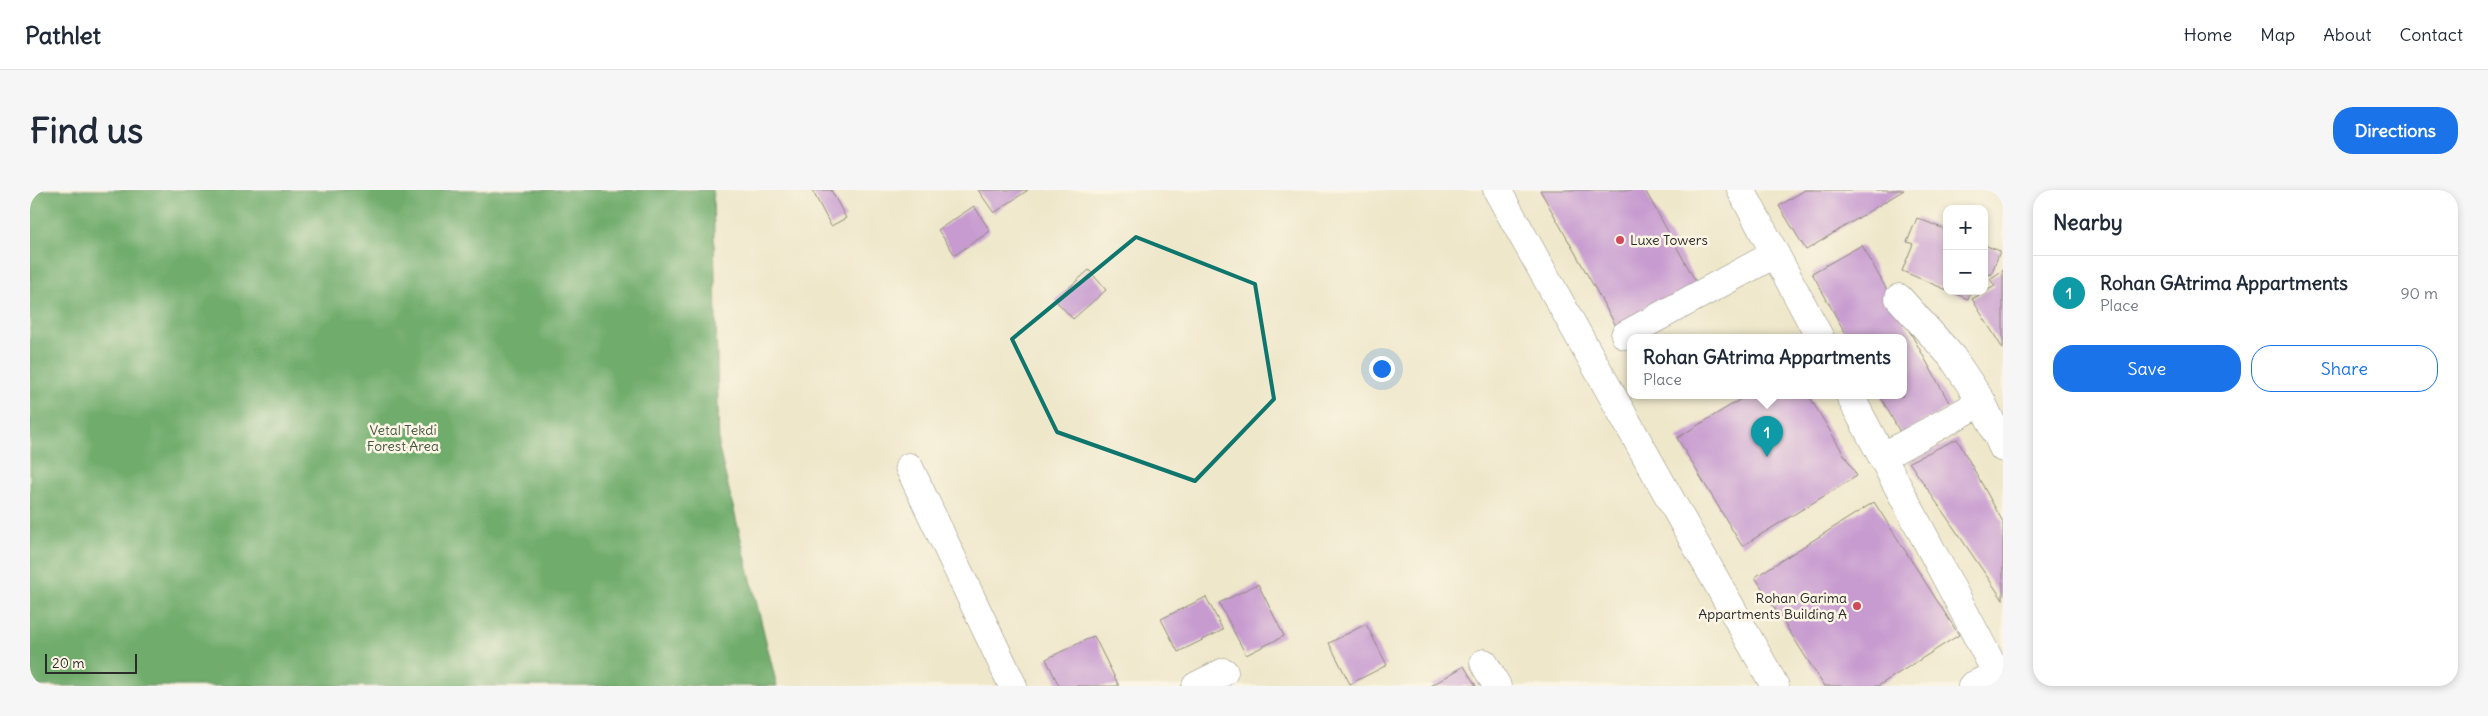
<!DOCTYPE html>
<meta charset="utf-8">
<style>
:root{--surface:#fff;--page:#f6f6f7;--text:#1f2937;--muted:#747a83;--line:#e0e1e3;--accent:#1a73e8}
body{margin:0;font-family:Delius,sans-serif;background:var(--page);color:var(--text)}
.controls{position:absolute;right:15px;top:15px;display:grid;overflow:hidden;border-radius:10px;box-shadow:0 2px 8px #0003}
.controls button{width:45px;height:45px;display:grid;place-items:center;padding:0;border:0;border-bottom:1px solid var(--line);background:var(--surface);color:var(--text);font:25px sans-serif}
.scale{position:absolute;left:15px;bottom:12px;width:92px;box-sizing:border-box;padding-left:5px;border:2px solid #2b2b2b;border-top:0;font-size:14px;line-height:18px;white-space:nowrap;color:#2b2b2b;-webkit-text-stroke:4px #fcf5e5;paint-order:stroke}
.you{position:absolute;left:1351px;top:178px;width:18px;height:18px;margin:-12px;border:4px solid #fff;border-radius:50%;background:#1a73e8;box-shadow:0 0 0 8px #1a73e833}
.badge{display:grid;place-items:center;width:32px;height:32px;border-radius:50%;background:var(--accent);color:#fff;font-size:16px;font-weight:700}
.pin{position:absolute;translate:-50% -41px;filter:drop-shadow(0 1px 2px #0008)}
.pin::after{content:'';position:absolute;top:26px;width:18px;height:15px;background:inherit;clip-path:polygon(0 0,100% 0,50% 100%)}
.popup{position:absolute;left:1597px;top:144px;width:280px;height:65px;box-sizing:border-box;display:grid;place-content:center;border-radius:10px;background:var(--surface);filter:drop-shadow(0 1px 4px #0005);font-size:16px;white-space:nowrap;color:var(--muted)}
.popup b{font-size:19px;color:var(--text)}
.popup::after{content:'';position:absolute;left:50%;top:100%;margin-left:-10px;border:10px solid transparent;border-top-color:var(--surface)}
.list{margin:0;padding:0;list-style:none}
h2{display:flex;justify-content:space-between;align-items:center;height:65px;margin:0;padding:0 20px;font-size:21px}
h2 small{font-size:16px;font-weight:400;color:var(--muted)}
.list li{display:grid;grid-template-columns:32px 1fr auto;gap:15px;align-items:center;box-sizing:border-box;height:75px;padding:0 20px;border-top:1px solid var(--line)}
.list b{display:block;font-size:19px;white-space:nowrap}
.list p{margin:0;font-size:16px;white-space:nowrap;color:var(--muted)}
.list em{font-size:16px;font-style:normal;color:var(--muted)}
.actions{display:flex;gap:10px;padding:15px 20px}
.actions a{flex:1;padding:11px 0;border:1px solid var(--accent);border-radius:20px;text-align:center;font-size:18px;color:var(--accent)}
.actions .main{background:var(--accent);color:#fff}
.map{position:relative;flex:none;width:1973px;height:496px;overflow:hidden;border-radius:20px}
header{display:flex;align-items:center;gap:30px;box-sizing:border-box;height:70px;padding:0 25px;background:var(--surface);border-bottom:1px solid var(--line)}
header strong{font-size:24px}
nav{display:flex;gap:28px;margin-inline-start:auto;font-size:18px}
.intro{display:flex;align-items:center;justify-content:space-between;box-sizing:border-box;height:120px;padding:0 30px}
h1{margin:0;font-size:35px}
.button{padding:12px 22px;border-radius:20px;background:var(--accent);color:#fff;font-size:18px;font-weight:700}
main{display:flex;gap:30px;padding:0 30px}
aside{flex:1;background:var(--surface);border-radius:20px;box-shadow:0 2px 8px #0003}
.map>svg:first-child{display:block}
.forest{fill:#6fac6c;stroke:#4d6c4c}
.building{fill:#c79bd0}
.lines{fill:none;stroke-linecap:round;stroke-linejoin:round}
.minor-casing{stroke:#8c897a;stroke-width:29}
.minor{stroke:#fff;stroke-width:28}
.marked{fill:none;stroke:#0f766e;stroke-width:4;stroke-linejoin:round}
.poi-dot{fill:#d1495b;stroke:#fcf5e5;stroke-width:2}
.labels{text-anchor:middle;dominant-baseline:central;stroke-width:5;stroke-linejoin:round;paint-order:stroke}
.poi-label{font-size:14px;fill:#2b2b2b;stroke:#fcf5e5;text-anchor:start}
.park-label{font-size:14px;fill:#485a44;stroke:#fcf5e5}
</style>
<header>
<strong>Pathlet</strong>
<nav><a>Home</a><a>Map</a><a>About</a><a>Contact</a></nav>
</header>
<div class="intro"><h1>Find us</h1><a class="button">Directions</a></div>
<main>
<div class="map">
<svg width="1973" height="496" viewBox="0 0 1973 496">
<rect width="100%" height="100%" fill="#fcf5e5"/>
<filter id="ink" filterUnits="userSpaceOnUse"><feTurbulence type="fractalNoise" baseFrequency=".02" numOctaves="2"/><feDisplacementMap in="SourceGraphic" scale="10" xChannelSelector="R" yChannelSelector="G"/><feConvolveMatrix kernelMatrix="1 2 1 2 8 2 1 2 1" color-interpolation-filters="sRGB"/></filter>
<filter id="wash" filterUnits="userSpaceOnUse"><feTurbulence type="fractalNoise" baseFrequency=".0096" numOctaves="4" result="noise"/><feDisplacementMap in="SourceGraphic" scale="20" xChannelSelector="R" yChannelSelector="G"/><feGaussianBlur stdDeviation="1.12" result="paint"/><feColorMatrix in="noise" values="0 0 0 0 0 0 0 0 0 0 0 0 0 0 0 0 0 1.4 0 .05"/><feComposite in="paint" operator="in"/></filter>
<g filter="url(#wash)">
<rect width="100%" height="100%" fill="#eee7ca"/>
<!-- forest -->
<path class="forest" d="M0 0H683L689 259 747 496H0Z"/>
<g id="blocks">
<!-- building -->
<g class="building">
<path d="M782 0H801L816 28 801 36Z"/>
<path d="M948 0H998L964 23Z"/>
<path d="M1510 0H1615L1670 99 1590 143Z"/>
<path d="M1775 0H1874L1776 60 1749 16Z"/>
<path d="M944 16 960 41 925 65 908 40Z"/>
<path d="M1887 28 1917 40V100L1872 81 1883 54 1877 52Z"/>
<path d="M1832 55 1921 216 1871 244 1850 206H1873V148H1818L1782 83Z"/>
<path d="M1954 55 1970 61 1961 85 1954 83Z"/>
<path d="M1059 80 1076 100 1043 129 1025 110Z"/>
<path d="M1973 80V159L1942 109 1965 96 1960 89Z"/>
<path d="M1919 101H1941L1938 109Z"/>
<path d="M1716 206H1779L1827 286 1712 356 1647 248Z"/>
<path d="M1927 249 1973 332V410L1879 272Z"/>
<path d="M1844 312 1929 445 1848 496H1794L1725 387Z"/>
<path d="M1228 394 1254 446 1216 465 1189 413Z"/>
<path d="M1176 407 1193 440 1148 462 1131 429Z"/>
<path d="M1336 434 1357 475 1320 494 1299 453Z"/>
<path d="M1064 446 1089 496H1029L1016 469Z"/>
<path d="M1434 476 1446 496H1401Z"/>
</g>
</g>
</g>
<g filter="url(#ink)">
<use href="#blocks" fill-opacity="0" stroke="#8c897a" stroke-width="1"/>
<g class="lines">
<!-- minor casing -->
<g class="minor-casing">
<g id="minor">
<path d="M1467 0 1745 496"/>
<path d="M1711 0 1790 148"/>
<path d="M1869 108 1922 167 1952 212 1973 258"/>
<path d="M1595 145 1745 64"/>
<path d="M1820 206 1967 484"/>
<path d="M1852 267 1952 212"/>
<path d="M879 277 983 496"/>
<path d="M1454 473 1467 496"/>
<path d="M1166 496 1194 482"/>
<path d="M1942 496 1973 481"/>
</g>
</g>
<!-- minor -->
<use href="#minor" class="minor"/>
</g>
</g>
<!-- marked area -->
<path class="marked" d="M1106 47 1225 94 1244 209 1165 291 1027 242 982 149Z"/>
<!-- markers -->
<g class="poi-dot">
<circle cx="1590" cy="50" r="5"/>
<circle cx="1827" cy="416" r="5"/>
</g>
<g class="labels">
<!-- poi labels -->
<g class="poi-label">
<text x="1600" y="50">Luxe Towers</text>
<text x="1817" y="408" text-anchor="end">Rohan Garima<tspan x="1817" dy="16">Appartments Building A</tspan></text>
</g>
<!-- park labels -->
<g class="park-label">
<text x="373" y="240">Vetal Tekdi<tspan x="373" dy="16">Forest Area</tspan></text>
</g>
</g>
</svg>
<div class="controls">
<button>+</button>
<button>−</button>
</div>
<div class="scale">20 m</div>
<div class="you"></div>
<div class="pin badge" style="left:1737px;top:267px;background:#0f9aa8">1</div>
<div class="popup"><b>Rohan GAtrima Appartments</b>Place</div>
</div>
<aside>
<h2>Nearby<small></small></h2>
<ul class="list">
<li><span class="badge" style="background:#0f9aa8">1</span><div><b>Rohan GAtrima Appartments</b><p>Place</p></div><em>90 m</em></li>
</ul>
<div class="actions"><a class="main">Save</a><a>Share</a></div>
</aside>
</main>
